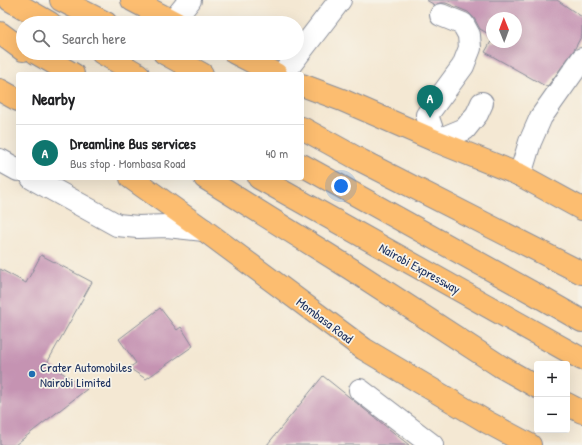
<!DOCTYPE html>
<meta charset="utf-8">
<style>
:root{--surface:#fff;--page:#f2f2f2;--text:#202124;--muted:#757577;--line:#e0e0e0;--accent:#0f766e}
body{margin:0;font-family:"Patrick Hand",sans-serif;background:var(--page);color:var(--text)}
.controls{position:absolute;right:12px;bottom:12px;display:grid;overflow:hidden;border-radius:4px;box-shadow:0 4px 16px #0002}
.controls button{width:36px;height:36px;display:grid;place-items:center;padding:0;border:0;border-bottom:1px solid var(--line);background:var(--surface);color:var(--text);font:20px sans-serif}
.compass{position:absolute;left:486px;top:12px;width:36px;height:36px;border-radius:50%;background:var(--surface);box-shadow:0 4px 16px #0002;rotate:359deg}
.you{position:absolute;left:341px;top:186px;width:14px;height:14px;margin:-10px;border:3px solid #fff;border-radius:50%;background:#1a73e8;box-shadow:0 0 0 6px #1a73e833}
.badge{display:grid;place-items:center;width:26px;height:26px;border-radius:50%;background:var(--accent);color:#fff;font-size:13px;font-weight:700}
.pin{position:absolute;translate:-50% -33px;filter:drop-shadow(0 1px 2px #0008)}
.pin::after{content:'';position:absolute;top:21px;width:14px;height:12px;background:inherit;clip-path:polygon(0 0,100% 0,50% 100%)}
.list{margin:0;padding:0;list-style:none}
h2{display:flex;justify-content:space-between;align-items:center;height:52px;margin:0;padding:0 16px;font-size:17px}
h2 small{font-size:13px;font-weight:400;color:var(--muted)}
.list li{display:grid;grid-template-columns:26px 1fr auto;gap:12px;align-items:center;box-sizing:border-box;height:56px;padding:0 16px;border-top:1px solid var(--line)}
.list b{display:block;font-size:15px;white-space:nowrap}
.list p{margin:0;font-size:13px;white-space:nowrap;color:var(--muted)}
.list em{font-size:13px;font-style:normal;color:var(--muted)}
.icon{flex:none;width:22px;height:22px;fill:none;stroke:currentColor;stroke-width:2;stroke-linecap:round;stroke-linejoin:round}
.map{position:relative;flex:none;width:582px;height:445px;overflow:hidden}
.search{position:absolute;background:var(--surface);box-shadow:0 4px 16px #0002;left:16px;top:16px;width:288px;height:44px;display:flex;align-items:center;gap:10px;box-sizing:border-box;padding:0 14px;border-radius:22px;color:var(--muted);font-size:15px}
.panel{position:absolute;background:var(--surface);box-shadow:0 4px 16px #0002;left:16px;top:72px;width:288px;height:108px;border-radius:4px}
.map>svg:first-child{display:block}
.building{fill:#c593b2}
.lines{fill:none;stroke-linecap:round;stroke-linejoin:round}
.minor-casing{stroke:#888c98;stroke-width:24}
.highway-casing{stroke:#888c98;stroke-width:24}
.minor{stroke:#fff;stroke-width:22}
.highway{stroke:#fcbd6f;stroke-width:22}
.poi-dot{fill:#1f6fb2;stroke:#f7f3e8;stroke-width:1.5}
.labels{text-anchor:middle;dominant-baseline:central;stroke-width:3.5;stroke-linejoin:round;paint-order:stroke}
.street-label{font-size:13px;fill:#1b2f5e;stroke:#f7f3e8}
.poi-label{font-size:13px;fill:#1b2f5e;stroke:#f7f3e8;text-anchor:start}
</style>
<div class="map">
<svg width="582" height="445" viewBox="0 0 582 445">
<rect width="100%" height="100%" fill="#f7f3e8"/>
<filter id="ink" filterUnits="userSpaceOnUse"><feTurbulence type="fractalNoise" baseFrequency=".025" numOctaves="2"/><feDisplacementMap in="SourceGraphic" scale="8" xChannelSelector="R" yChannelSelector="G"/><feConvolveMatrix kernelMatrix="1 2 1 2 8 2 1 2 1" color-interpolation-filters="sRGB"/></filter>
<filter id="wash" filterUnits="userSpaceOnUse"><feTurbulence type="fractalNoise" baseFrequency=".012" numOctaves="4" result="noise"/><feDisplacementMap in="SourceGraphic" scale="16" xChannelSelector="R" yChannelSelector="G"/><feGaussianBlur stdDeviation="0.9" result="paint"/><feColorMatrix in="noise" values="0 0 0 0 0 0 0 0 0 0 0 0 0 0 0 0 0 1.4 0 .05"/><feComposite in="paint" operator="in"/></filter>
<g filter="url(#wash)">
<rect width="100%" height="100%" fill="#f4e8d3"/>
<g id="blocks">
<!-- building -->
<g class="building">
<path d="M426 0H557L582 17V35L574 50 547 87 485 52 492 40V42H516V18H492V36L480 29 474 18 468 12 446 3H440L435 5Z"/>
<path d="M41 255 92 282 47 363 87 389 15 445H0V269L26 283Z"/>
<path d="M160 308 177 330 181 327 193 346 146 379 129 368 136 363 119 339Z"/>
<path d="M323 376 409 445H267Z"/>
</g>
</g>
</g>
<g filter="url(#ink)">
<use href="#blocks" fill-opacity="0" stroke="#888c98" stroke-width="1"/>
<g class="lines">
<!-- minor casing -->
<g class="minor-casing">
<g id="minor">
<path d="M441 15 463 24 469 35 470 48 463 66 427 115 436 141 465 129 477 114 482 103"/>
<path d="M173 21 190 0"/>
<path d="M285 74 287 69 340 0"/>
<path d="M0 160 18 170"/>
<path d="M520 175 530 142 541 117 582 59"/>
<path d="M32 178 117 225 138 227 167 226 204 230"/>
<path d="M360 390 432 445"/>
</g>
</g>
<!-- highway casing -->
<g class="highway-casing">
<g id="highway">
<path d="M10 0 50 23"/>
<path d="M61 0 106 23"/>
<path d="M132 0 176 23"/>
<path d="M0 33 23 50"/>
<path d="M36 53 73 74"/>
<path d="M102 53 138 74"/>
<path d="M164 53 202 74"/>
<path d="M235 53 276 74"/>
<path d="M302 85 342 100 436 141 520 175 582 209"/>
<path d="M0 90 18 100"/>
<path d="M302 128 362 161 582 273"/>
<path d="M302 165 533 293 582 321"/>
<path d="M131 178 204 230 364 349 487 422 530 445"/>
<path d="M205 178 351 269 500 366 537 387"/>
<path d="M259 178 582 359"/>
<path d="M567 404 582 412"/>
</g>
</g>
<!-- minor -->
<use href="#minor" class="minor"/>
<!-- highway -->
<use href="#highway" class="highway"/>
</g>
</g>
<!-- markers -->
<circle class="poi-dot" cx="32" cy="374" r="4"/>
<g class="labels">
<!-- street labels -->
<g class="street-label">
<text transform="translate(420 268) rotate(29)">Nairobi Expressway</text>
<text transform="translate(325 320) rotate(37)">Mombasa Road</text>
</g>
<!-- poi labels -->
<g class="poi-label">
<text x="40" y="367">Crater Automobiles<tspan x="40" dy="15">Nairobi Limited</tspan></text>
</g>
</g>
</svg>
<div class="controls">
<button>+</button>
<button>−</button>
</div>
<svg class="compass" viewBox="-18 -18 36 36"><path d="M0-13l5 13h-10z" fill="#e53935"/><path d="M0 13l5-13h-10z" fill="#757577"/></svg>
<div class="you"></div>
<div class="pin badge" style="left:430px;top:118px">A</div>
<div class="search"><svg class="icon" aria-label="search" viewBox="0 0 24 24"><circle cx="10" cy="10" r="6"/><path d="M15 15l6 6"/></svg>Search here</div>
<section class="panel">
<h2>Nearby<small></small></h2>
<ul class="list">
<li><span class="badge">A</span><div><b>Dreamline Bus services</b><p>Bus stop · Mombasa Road</p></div><em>40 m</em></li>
</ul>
</section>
</div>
